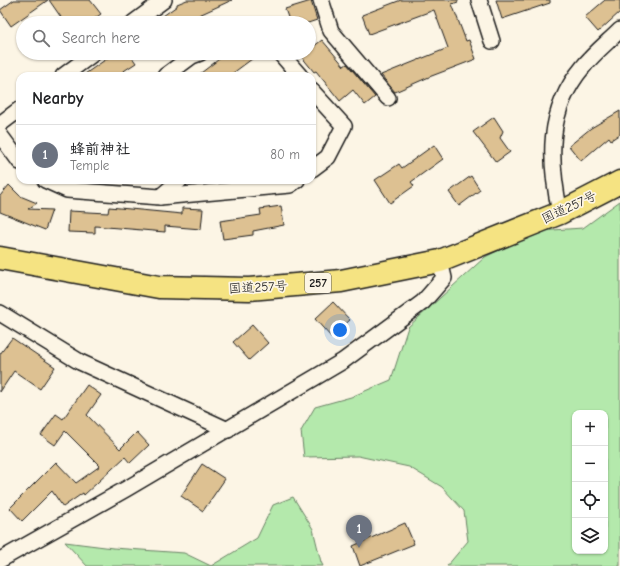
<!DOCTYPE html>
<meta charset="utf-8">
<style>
:root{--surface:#fff;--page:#f6f6f6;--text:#202124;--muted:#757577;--line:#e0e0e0;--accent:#7c3aed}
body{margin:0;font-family:"Comic Neue","Klee One",sans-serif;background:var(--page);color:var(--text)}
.controls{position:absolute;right:12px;bottom:12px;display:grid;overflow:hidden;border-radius:8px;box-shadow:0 1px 3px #0004}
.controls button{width:36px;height:36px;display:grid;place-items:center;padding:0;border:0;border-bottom:1px solid var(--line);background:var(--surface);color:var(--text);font:20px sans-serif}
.you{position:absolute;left:340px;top:330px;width:14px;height:14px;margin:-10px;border:3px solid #fff;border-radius:50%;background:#1a73e8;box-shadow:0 0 0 6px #1a73e833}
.badge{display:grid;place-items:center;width:26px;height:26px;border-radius:50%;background:var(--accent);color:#fff;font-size:13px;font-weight:700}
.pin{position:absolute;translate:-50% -33px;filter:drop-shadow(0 1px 2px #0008)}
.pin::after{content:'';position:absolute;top:21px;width:14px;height:12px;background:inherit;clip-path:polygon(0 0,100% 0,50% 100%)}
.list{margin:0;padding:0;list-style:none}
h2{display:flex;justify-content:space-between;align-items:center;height:52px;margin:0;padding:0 16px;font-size:17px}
h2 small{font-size:13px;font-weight:400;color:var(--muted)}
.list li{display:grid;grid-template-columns:26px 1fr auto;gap:12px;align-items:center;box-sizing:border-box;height:60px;padding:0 16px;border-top:1px solid var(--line)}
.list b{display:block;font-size:15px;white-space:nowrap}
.list p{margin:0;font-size:13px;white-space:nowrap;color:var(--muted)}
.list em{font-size:13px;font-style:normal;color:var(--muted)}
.icon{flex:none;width:22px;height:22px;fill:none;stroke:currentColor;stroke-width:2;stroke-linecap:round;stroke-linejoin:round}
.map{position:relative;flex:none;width:620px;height:566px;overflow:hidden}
.search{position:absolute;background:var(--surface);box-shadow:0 1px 3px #0004;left:16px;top:16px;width:300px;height:44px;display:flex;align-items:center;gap:10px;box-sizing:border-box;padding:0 14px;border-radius:22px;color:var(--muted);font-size:15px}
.panel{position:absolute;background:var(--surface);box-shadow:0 1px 3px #0004;left:16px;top:72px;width:300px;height:112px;border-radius:12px}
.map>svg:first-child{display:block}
.green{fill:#b4e9ac;stroke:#688264;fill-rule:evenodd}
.building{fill:#ddc192;stroke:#1c1c1c}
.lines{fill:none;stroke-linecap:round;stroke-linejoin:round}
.minor-casing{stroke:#1c1c1c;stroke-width:18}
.trunk-casing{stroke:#1c1c1c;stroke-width:25}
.minor{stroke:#fcf5e5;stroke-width:15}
.trunk{stroke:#f5e382;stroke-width:22}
.labels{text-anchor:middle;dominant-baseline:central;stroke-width:3.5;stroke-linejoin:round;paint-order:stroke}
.shield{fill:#fcf5e5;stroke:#5f5d58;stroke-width:1}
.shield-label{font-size:12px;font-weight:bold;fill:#1c1c1c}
.street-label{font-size:13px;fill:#1c1c1c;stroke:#fcf5e5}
</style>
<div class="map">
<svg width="620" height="566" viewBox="0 0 620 566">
<rect width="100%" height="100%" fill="#fcf5e5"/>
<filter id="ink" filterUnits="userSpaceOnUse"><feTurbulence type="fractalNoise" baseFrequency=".025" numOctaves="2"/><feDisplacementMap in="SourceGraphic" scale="8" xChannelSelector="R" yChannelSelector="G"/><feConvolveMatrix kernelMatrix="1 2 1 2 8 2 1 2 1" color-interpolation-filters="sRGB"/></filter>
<g filter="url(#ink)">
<!-- green -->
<g class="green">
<path d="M620 201V566H447L468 541 464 511 442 487 409 467 358 456 304 457 301 431 315 407 351 397 391 380 408 327 485 257 537 231 583 228ZM575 413H605V551H575Z"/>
<path d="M293 497 313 529 321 562 323 566H211L257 538 273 505Z"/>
<path d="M65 542 113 548 184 553 211 566H87Z"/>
</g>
<!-- building -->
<g class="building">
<path d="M14 0H48L11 26 0 10Z"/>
<path d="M49 0H90L101 14 88 23H65Z"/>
<path d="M187 0H232L182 23H153L177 6V4Z"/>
<path d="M401 0H458V2L452 4 466 41 469 40 476 59 429 77 395 92 381 75 448 48 434 10 369 34 362 15Z"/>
<path d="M496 0H550V3L502 19Z"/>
<path d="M605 0H620V12L598 32 585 17Z"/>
<path d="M311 1 317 20 308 23H290L285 9Z"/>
<path d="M322 40 344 66 347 64 375 97 365 105 353 90 340 101 316 71 314 72 301 56 305 53H309V50Z"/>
<path d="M115 53H129L136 63 116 76H82Z"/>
<path d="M227 53H260L229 76H197Z"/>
<path d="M620 111V134L611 140 609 137 581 161 569 146 591 128Z"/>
<path d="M494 117 503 131 500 138 510 152 496 162 473 132Z"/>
<path d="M434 145 443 159 411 182 414 186 390 203 375 180 399 164 402 168Z"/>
<path d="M471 176 480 190 459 206 449 192Z"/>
<path d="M9 185 20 196 37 203 28 209 52 210 45 230 0 212V196Z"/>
<path d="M281 206 284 225 253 231V235L223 239 220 221 261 215 260 209Z"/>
<path d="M109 207 182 214V208L203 209 201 229 165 226V232L95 226V233L68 232 69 211 108 213Z"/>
<path d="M333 302 350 320 331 337 315 319Z"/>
<path d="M252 325 268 343 249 360 233 342Z"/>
<path d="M12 338 55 367 40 389 14 371 0 392V354Z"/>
<path d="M87 385 101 395 87 415 120 449 137 432 149 445 130 463 125 457 84 495 83 493 63 507 52 491 22 521 10 508 56 462 76 483 100 466 65 431 55 445 41 435 56 414 63 419Z"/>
<path d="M202 464 225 479 203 511 181 496Z"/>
<path d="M405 523 414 544 360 566 353 546Z"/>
</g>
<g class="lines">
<!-- minor casing -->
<g class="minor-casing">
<g id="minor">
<path d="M321 0 331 31 388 98"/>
<path d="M479 0 492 41"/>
<path d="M133 23 164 0"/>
<path d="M280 53 300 76"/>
<path d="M63 76 94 53"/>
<path d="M165 76 192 56 200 53"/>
<path d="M312 91 344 126 328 157 312 169"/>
<path d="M0 124 20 109"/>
<path d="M0 135 20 162"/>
<path d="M45 180 67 190 160 197 290 185 297 180"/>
<path d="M160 197 180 180"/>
<path d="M560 213C549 160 546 111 583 67 594 53 608 42 620 30"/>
<path d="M0 313 80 362 228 430"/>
<path d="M0 560 126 489 343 361 423 302 444 278 440 261"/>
</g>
</g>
<!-- trunk casing -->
<g class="trunk-casing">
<path id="trunk" d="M0 258 159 287 249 289 341 281 440 261 560 213 620 182"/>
</g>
<!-- minor -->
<use href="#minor" class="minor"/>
<!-- trunk -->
<use href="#trunk" class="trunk"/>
</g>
</g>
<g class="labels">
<!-- shield labels -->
<rect class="shield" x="305" y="273" width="26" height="20" rx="3"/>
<g class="shield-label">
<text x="318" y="283">257</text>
</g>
<!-- street labels -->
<g class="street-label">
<text transform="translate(569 207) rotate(-25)">国道257号</text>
<text transform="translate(258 287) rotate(-3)">国道257号</text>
</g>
</g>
</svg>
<div class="controls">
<button>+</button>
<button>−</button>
<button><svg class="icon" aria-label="locate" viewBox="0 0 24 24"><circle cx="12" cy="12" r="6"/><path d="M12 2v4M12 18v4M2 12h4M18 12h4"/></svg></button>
<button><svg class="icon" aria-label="layers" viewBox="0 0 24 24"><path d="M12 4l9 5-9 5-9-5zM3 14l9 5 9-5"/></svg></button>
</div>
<div class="you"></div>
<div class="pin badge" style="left:359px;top:548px;background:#6b7280">1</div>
<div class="search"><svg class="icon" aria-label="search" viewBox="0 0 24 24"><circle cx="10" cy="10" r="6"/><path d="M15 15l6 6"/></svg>Search here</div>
<section class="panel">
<h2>Nearby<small></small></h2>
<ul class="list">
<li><span class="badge" style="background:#6b7280">1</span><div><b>蜂前神社</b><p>Temple</p></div><em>80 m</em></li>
</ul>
</section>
</div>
